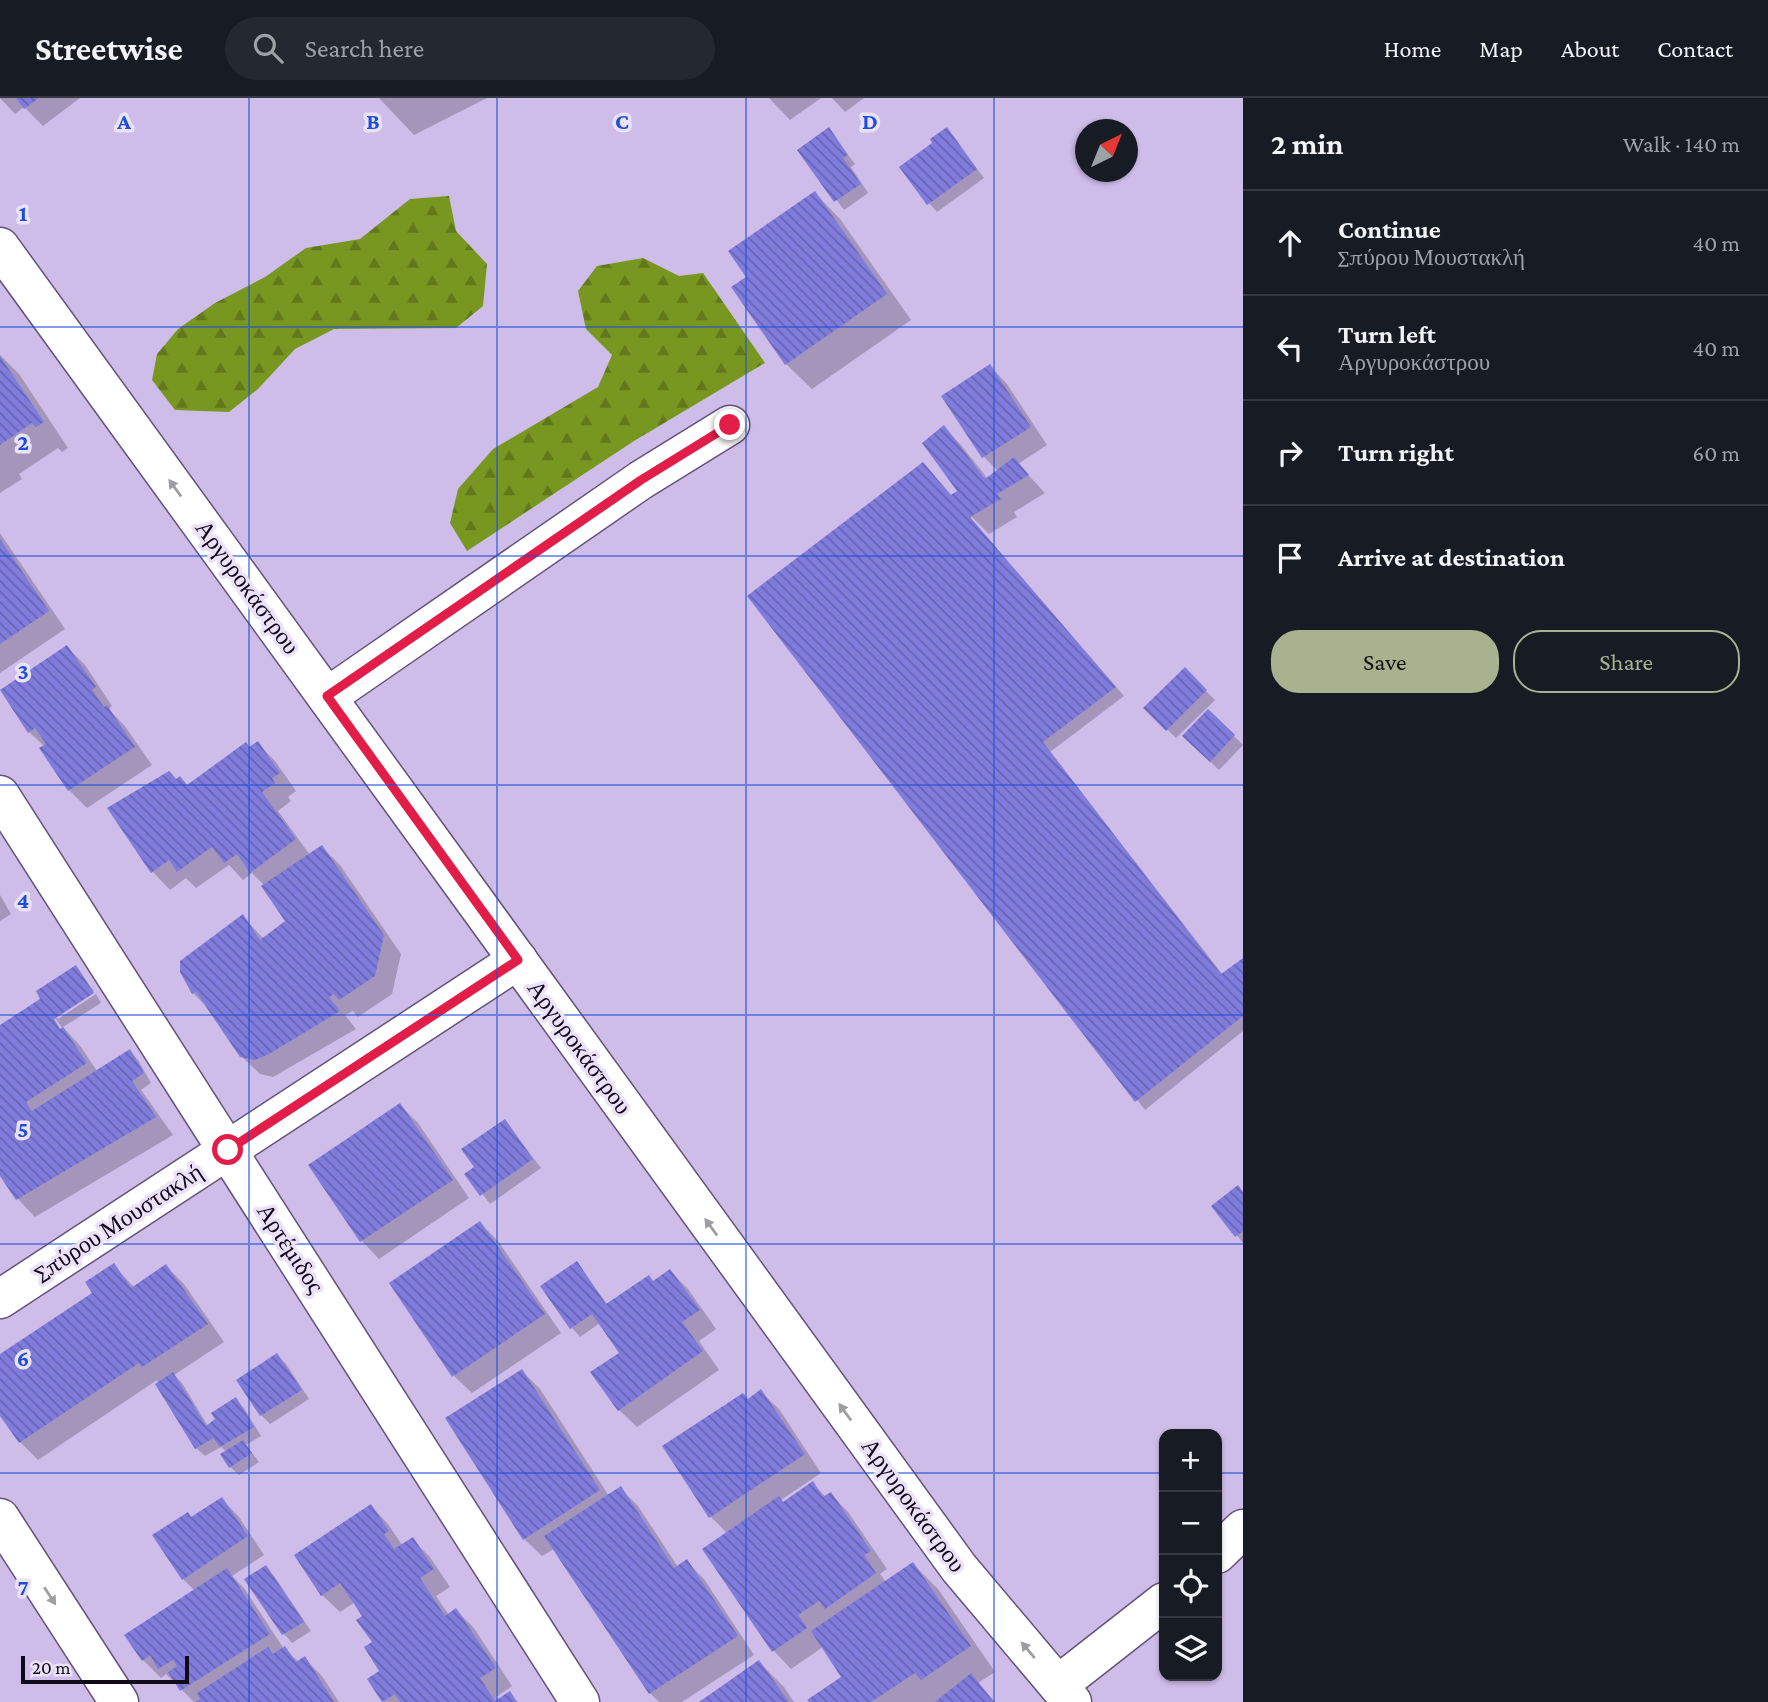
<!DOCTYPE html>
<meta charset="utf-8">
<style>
:root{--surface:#171b24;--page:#242831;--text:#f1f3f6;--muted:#9ea1a6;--line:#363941;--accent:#a8b28e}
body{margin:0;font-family:"Crimson Pro",serif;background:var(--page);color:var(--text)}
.controls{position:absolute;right:21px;bottom:21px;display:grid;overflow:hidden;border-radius:14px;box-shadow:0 2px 5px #0004}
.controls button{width:63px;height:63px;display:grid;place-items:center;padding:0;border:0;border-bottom:2px solid var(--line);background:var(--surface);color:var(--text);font:35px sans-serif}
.compass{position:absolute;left:1075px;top:21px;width:63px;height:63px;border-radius:50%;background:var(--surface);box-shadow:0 2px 5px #0004;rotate:43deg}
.scale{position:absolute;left:21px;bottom:18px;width:168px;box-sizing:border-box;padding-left:7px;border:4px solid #100918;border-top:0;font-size:19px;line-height:24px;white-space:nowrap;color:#100918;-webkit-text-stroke:5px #ebe1f9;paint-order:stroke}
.stop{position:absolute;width:21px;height:21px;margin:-16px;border:5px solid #e11d48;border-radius:50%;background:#fff}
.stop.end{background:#e11d48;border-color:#fff;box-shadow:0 2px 7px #0008}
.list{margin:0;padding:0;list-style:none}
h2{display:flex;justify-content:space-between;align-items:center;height:91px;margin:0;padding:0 28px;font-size:30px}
h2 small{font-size:23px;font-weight:400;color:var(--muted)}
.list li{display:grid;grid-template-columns:46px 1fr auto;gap:21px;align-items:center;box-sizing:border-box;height:105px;padding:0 28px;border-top:2px solid var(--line)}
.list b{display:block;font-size:26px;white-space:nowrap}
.list p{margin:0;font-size:23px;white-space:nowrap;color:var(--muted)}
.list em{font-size:23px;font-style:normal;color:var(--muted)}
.actions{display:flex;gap:14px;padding:21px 28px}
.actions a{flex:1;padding:16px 0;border:2px solid var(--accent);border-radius:28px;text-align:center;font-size:24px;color:var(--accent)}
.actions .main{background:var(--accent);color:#111}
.icon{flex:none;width:38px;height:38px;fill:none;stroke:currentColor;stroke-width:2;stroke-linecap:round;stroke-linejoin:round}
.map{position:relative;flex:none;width:1243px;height:1604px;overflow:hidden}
header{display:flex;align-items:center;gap:42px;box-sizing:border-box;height:98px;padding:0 35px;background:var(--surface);border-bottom:2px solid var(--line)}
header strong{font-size:33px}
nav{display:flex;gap:38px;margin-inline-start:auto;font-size:24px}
.search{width:490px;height:63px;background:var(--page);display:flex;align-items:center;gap:18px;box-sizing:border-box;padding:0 24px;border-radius:38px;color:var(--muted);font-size:26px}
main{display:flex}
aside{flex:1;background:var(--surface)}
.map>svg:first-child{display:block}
.forest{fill:url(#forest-firs)}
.shadow{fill:#0003;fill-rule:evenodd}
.building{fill:url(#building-back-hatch)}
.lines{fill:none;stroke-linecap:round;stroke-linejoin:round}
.minor-casing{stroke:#63527a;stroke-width:41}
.minor{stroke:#fff;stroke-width:38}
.oneway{fill:#9f9da3}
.route{stroke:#e11d48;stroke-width:9}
.grid{fill:none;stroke:#1d4ed8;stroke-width:2;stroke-opacity:0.55}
.labels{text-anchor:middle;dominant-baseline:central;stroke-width:7;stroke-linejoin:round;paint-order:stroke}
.street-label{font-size:24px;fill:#100918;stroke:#ebe1f9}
.grid-label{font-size:23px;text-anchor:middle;font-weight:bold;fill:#1d4ed8;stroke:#ebe1f9;stroke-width:7;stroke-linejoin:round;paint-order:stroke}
</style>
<header>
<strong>Streetwise</strong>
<div class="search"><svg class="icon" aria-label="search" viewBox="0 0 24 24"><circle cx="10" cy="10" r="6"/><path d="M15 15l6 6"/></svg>Search here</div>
<nav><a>Home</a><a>Map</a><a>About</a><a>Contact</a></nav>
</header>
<main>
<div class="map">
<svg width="1243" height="1604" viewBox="0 0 1243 1604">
<defs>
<pattern id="forest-firs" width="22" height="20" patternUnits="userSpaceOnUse" patternTransform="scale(1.75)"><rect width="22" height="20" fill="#789721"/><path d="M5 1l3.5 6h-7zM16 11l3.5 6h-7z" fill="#61791c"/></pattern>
<pattern id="building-back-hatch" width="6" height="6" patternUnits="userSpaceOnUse" patternTransform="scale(1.75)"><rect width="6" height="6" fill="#807cdd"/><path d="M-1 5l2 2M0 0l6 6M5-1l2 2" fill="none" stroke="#6764b2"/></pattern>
</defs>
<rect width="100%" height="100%" fill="#cebce9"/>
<!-- forest -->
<g class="forest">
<path d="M449 98 456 133 487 166 483 208 456 230 334 231 295 251 258 291 229 314 175 312 152 282 157 256 178 231 215 205 265 179 306 150 360 141 410 101Z"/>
<path d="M643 160 679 178 703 175 765 265 634 343 467 453 450 425 458 391 493 351 598 289 612 257 586 231 578 193 597 168Z"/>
</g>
<!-- shadow -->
<g class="shadow">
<path d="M0 0H80L43 28 24 9 15 16Z"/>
<path d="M379 0H487L414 37Z"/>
<path d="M769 0H821L790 22Z"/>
<path d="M832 0H864L845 14Z"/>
<path d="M947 31 984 80 937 114 929 105 935 45Z"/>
<path d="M829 32 855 66 851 69 868 95 844 112 800 52Z"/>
<path d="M815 95 840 121 911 222 812 291 786 266 749 180Z"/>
<path d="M0 257 19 276 68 350 62 354 58 350 19 376 22 381 0 395Z"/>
<path d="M990 268 1007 286 1047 347 1018 366 1045 395 1014 414 1017 419 989 436 972 419 970 421 1124 598 1050 654 1223 877 1243 862V933L1145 1012 750 498 959 393 944 329 961 347 988 381 998 373 984 359 944 298Z"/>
<path d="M0 435 65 531 0 575Z"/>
<path d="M67 549 85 567 112 608 109 611 110 613 124 627 152 667 87 710 69 692 45 649 29 634Z"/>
<path d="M1185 572 1215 602 1176 640 1146 610Z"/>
<path d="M1208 613 1243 647 1219 672 1184 638Z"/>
<path d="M257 645 275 663 296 693 288 699 291 703 278 713 310 757 322 749 340 767 401 856 392 896 358 919 353 913 345 917 356 931 273 979 260 976 241 958 211 913 193 895 243 819 264 841 288 824 265 788 252 775 243 782 229 767 196 790 186 780 170 792 153 774 110 710 177 683 188 688 246 646 251 650Z"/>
<path d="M0 797 11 816 0 823Z"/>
<path d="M75 869 94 893 55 918 58 921 96 896 101 905 63 929 81 949 97 973 130 953 138 962 151 985 141 992 173 1037 35 1119 18 1101 0 1075V929L40 903ZM51 921H56L67 937 64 939Z"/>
<path d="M400 1007 418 1025 469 1100 379 1161 362 1143 310 1068Z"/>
<path d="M505 1023 541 1070 490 1106 467 1076 476 1070Z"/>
<path d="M1243 1095V1145L1213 1108Z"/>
<path d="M480 1125 498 1143 561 1235 472 1295 454 1278Z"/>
<path d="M576 1165 608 1207 654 1184 670 1173 688 1191 716 1231 699 1243 719 1272 637 1329 619 1312 621 1255 600 1225 580 1239 572 1230 543 1188Z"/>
<path d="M113 1167 134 1189 166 1168 184 1186 224 1244 174 1277 182 1285 208 1328 236 1302 244 1310 261 1338 246 1347 259 1364 239 1377 230 1369 227 1354 221 1349 205 1358 196 1350 157 1282 38 1362 20 1344 0 1314V1258L94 1195Z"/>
<path d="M277 1257 286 1266 309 1301 270 1326 261 1317Z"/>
<path d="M522 1273 540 1291 609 1398 620 1390 638 1408 678 1469 687 1464 704 1481 754 1557 682 1604H659L650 1595 554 1451 542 1458 524 1441Z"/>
<path d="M761 1294 779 1311 821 1375 781 1402 784 1405 812 1385 826 1399 831 1396 848 1414 887 1471 880 1476 886 1484 913 1466 938 1491 995 1574 978 1585 995 1604H811L844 1579 823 1549 791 1571 774 1553 704 1451 727 1435 711 1419 748 1302Z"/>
<path d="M222 1401 239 1419 264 1457 232 1478 244 1490 284 1551 299 1564 305 1561 322 1578 339 1604H194L166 1576 161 1580 143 1562 195 1493 183 1481 188 1416 192 1420Z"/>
<path d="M371 1408 388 1426 402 1447 412 1441 430 1459 450 1489 436 1498 449 1517 456 1512 474 1530 512 1588 496 1599 499 1603 510 1596 518 1604H384L369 1582 382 1573 364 1518 355 1504 340 1514 322 1497Z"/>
<path d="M266 1469 274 1478 311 1533 292 1545 284 1536Z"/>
<path d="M759 1564 784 1589 794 1604H702Z"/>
</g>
<!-- building -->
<g class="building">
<path d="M16 0H39L24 11Z"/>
<path d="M829 29 848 57 843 60 861 86 834 104 797 52Z"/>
<path d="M947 29 977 71 927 107 899 69 932 45 930 41Z"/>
<path d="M815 93 887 196 785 267 731 189 746 179 728 153Z"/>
<path d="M0 258 44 324 36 329 32 325 0 347Z"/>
<path d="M990 266 1031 329 982 360 941 298Z"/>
<path d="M944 327 985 381 1014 359 1029 377 997 396 1001 401 970 419 1116 589 1043 644 1221 876 1243 860V918L1135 1004 747 498 923 364 951 397 957 393 922 345Z"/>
<path d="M0 441 49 513 0 546Z"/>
<path d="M67 547 96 589 92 592 104 609 107 607 135 649 68 693 39 650 46 646 35 630 28 635 0 592Z"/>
<path d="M1185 569 1207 592 1166 633 1143 610Z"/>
<path d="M1208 611 1235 637 1210 664 1182 638Z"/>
<path d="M258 643 280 675 272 680 275 685 262 694 296 741 250 775 237 756 224 765 212 749 177 774 169 762 151 775 107 710 169 673 176 681 180 678 187 687 246 644 249 649Z"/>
<path d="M322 747 384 837 375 878 339 902 334 896 329 899 340 913 269 956 255 962 240 959 196 894 192 896 180 874V863L243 816 260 842 285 823 261 788Z"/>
<path d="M76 867 94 895 54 921 60 931 63 929 87 965 26 1004 32 1013 130 951 144 975 132 983 156 1019 16 1102 0 1078V927L40 901 36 893Z"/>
<path d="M400 1005 453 1082 360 1144 308 1067Z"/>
<path d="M505 1021 533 1061 480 1098 464 1076 474 1069 461 1051Z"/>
<path d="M1238 1087 1243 1094V1133L1235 1139 1211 1108Z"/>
<path d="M480 1123 545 1216 452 1279 389 1185Z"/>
<path d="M577 1163 606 1206 649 1177 653 1183 670 1171 700 1212 682 1224 703 1253 618 1313 590 1274 619 1255 592 1216 570 1231 540 1188Z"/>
<path d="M114 1165 131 1190 166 1166 208 1226 142 1269 139 1265 19 1345 0 1318V1256L92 1195 85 1184Z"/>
<path d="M277 1255 302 1292 260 1318 236 1282Z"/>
<path d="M522 1271 600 1392 523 1442 445 1320Z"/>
<path d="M173 1274 206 1328 215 1321 211 1315 236 1299 254 1329 220 1349 213 1340 195 1351 155 1286Z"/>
<path d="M761 1291 805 1356 709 1420 662 1348 743 1295 748 1301Z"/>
<path d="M243 1342 252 1355 229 1370 220 1356Z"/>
<path d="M813 1383 823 1399 831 1394 871 1453 864 1457 876 1475 825 1511 819 1503 798 1517 807 1530 772 1554 702 1451 779 1398 783 1404Z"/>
<path d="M621 1388 674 1470 687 1461 738 1538 649 1596 544 1438Z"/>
<path d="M222 1399 248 1438 182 1482 152 1437 188 1414 191 1419Z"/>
<path d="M371 1406 389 1433 384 1436 394 1451 413 1439 434 1471 420 1480 445 1518 456 1510 496 1570 480 1580 495 1603 510 1593 517 1604H400L395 1596 382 1604 367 1581 379 1573 364 1549 372 1544 356 1522 362 1518 340 1485 321 1498 294 1457Z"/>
<path d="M913 1464 971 1548 921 1582 915 1575 871 1604H809L807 1602 841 1579 811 1533Z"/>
<path d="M266 1467 304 1524 282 1537 244 1481Z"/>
<path d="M227 1470 270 1536 180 1593 168 1574 177 1568 173 1562 158 1571 150 1557 142 1563 124 1537Z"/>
<path d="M285 1548 296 1564 305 1558 334 1604H196L200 1601 197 1595 268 1549 273 1556Z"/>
<path d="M759 1562 789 1604H699Z"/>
<path d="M971 1575 994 1604H935Z"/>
</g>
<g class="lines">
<!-- minor casing -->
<g class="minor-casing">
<g id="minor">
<path d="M0 149 959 1470 1072 1604"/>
<path d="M327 599 641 382 730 327"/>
<path d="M0 697 580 1604"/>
<path d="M0 1201 518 862"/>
<path d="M0 1420 119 1604"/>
<path d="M1217 1456 1243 1431"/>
<path d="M1058 1587 1164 1504"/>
</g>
</g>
<!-- minor -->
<use href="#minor" class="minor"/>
</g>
<!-- one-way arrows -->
<defs><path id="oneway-solid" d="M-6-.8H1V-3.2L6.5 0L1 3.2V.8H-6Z" transform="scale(1.75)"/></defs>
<g class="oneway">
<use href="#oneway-solid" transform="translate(175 390) rotate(-126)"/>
<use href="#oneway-solid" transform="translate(711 1129) rotate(-126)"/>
<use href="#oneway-solid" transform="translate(845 1314) rotate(-126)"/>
<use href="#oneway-solid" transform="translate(50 1498) rotate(57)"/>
<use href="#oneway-solid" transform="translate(1028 1552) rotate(-130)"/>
</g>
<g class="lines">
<!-- route -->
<path class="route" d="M228 1052 518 862 327 598 641 382 730 327"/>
</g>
<!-- grid -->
<path class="grid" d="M249 0V1604M497 0V1604M746 0V1604M994 0V1604M0 229H1243M0 458H1243M0 687H1243M0 917H1243M0 1146H1243M0 1375H1164M1217 1375H1243"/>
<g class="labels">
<!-- street labels -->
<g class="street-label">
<text transform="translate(248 489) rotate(54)">Αργυροκάστρου</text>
<text transform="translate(580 949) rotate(54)">Αργυροκάστρου</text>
<text transform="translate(118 1124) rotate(-33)">Σπύρου Μουστακλή</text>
<text transform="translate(291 1150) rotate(57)">Αρτέμιδος</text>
<text transform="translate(914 1407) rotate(54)">Αργυροκάστρου</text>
</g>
</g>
<g class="grid-label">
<text x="124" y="31">A</text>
<text x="373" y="31">B</text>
<text x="622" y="31">C</text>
<text x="870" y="31">D</text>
<text x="23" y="123">1</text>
<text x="23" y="352">2</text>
<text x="23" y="581">3</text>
<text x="23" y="810">4</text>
<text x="23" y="1039">5</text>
<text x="23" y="1268">6</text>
<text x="23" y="1497">7</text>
</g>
</svg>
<div class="controls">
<button>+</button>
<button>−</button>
<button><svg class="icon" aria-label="locate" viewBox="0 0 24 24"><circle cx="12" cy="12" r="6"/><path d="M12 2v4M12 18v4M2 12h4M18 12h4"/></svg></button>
<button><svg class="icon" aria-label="layers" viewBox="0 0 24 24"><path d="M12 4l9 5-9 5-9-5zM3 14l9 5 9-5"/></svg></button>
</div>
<svg class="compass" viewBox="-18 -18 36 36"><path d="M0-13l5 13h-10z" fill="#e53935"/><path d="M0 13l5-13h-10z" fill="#9ea1a6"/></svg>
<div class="scale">20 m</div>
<div class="stop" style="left:228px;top:1052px"></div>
<div class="stop end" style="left:730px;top:327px"></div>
</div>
<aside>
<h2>2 min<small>Walk · 140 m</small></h2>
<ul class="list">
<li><svg class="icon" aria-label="ahead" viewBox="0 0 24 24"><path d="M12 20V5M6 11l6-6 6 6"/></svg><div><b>Continue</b><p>Σπύρου Μουστακλή</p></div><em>40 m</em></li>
<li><svg class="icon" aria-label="left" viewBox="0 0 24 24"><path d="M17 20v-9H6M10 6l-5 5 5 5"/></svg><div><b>Turn left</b><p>Αργυροκάστρου</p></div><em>40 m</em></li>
<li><svg class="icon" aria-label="right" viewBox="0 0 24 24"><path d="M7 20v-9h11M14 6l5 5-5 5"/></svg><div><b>Turn right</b></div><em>60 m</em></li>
<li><svg class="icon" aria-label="arrive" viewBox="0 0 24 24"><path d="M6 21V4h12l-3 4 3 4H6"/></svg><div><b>Arrive at destination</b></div></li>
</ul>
<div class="actions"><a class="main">Save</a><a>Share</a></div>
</aside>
</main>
